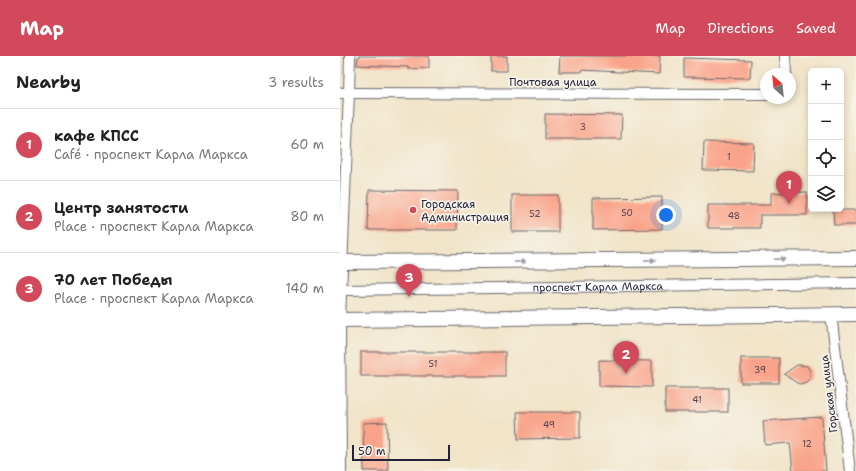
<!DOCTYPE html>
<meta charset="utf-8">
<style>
:root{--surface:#fff;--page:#f2f2f2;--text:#222;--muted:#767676;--line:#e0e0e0;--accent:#d1495b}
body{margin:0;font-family:"Shantell Sans",sans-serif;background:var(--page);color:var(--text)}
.controls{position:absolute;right:12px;top:12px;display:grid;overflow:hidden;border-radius:6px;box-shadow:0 2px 6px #0003}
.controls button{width:36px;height:36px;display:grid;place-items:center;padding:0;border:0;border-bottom:1px solid var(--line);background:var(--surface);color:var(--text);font:20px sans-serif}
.compass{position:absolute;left:420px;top:12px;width:36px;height:36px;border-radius:50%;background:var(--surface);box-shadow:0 2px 6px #0003;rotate:333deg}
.scale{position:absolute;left:12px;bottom:10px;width:98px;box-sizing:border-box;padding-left:4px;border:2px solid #22223b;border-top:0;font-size:11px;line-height:14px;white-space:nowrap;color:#22223b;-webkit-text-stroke:3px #f7f3e8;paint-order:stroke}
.you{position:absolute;left:326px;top:159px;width:14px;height:14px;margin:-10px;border:3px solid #fff;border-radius:50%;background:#1a73e8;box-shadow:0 0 0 6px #1a73e833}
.badge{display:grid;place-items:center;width:26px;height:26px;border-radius:50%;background:var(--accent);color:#fff;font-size:13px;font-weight:700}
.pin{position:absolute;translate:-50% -33px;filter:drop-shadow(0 1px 2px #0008)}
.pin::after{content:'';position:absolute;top:21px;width:14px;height:12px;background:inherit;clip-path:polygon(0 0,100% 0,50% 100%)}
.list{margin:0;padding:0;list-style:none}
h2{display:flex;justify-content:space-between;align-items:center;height:52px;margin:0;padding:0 16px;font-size:17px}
h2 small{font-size:13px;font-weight:400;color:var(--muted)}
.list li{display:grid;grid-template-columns:26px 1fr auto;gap:12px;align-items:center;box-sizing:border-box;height:72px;padding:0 16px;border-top:1px solid var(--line)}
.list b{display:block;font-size:15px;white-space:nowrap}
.list p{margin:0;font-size:13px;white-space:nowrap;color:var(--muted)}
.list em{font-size:13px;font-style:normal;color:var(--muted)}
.icon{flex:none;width:22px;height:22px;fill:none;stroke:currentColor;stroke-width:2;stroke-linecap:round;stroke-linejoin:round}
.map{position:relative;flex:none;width:516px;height:415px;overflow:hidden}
header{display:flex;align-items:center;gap:24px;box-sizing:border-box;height:56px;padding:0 20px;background:var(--accent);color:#fff}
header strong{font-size:19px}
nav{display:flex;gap:22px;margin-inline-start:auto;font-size:14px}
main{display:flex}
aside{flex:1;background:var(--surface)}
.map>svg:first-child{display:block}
.building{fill:#f9a48a}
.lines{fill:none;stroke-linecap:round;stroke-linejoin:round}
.street-casing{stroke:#6a666c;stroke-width:12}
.secondary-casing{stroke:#6a666c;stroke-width:16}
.street{stroke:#fff;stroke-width:10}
.secondary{stroke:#fff;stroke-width:14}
.oneway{fill:#9c9ca7}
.poi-dot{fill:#d1495b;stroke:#f7f3e8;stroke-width:1.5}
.labels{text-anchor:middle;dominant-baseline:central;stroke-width:3.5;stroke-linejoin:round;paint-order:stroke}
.number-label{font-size:9px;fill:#58424f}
.street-label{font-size:11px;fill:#22223b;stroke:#f7f3e8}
.poi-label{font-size:11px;fill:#22223b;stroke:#f7f3e8;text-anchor:start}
</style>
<header>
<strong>Map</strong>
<nav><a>Map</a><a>Directions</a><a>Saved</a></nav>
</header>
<main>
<aside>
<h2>Nearby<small>3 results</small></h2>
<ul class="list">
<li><span class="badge">1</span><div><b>кафе КПСС</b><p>Café · проспект Карла Маркса</p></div><em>60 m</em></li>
<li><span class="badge">2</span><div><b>Центр занятости</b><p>Place · проспект Карла Маркса</p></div><em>80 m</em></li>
<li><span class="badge">3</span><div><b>70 лет Победы</b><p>Place · проспект Карла Маркса</p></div><em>140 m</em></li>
</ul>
</aside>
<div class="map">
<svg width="516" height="415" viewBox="0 0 516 415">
<rect width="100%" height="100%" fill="#f7f3e8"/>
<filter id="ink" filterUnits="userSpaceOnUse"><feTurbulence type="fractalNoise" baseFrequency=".025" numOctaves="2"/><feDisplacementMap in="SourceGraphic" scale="8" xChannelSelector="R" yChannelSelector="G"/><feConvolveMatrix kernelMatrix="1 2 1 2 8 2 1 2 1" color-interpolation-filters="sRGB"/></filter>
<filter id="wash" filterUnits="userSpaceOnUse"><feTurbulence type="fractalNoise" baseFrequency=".012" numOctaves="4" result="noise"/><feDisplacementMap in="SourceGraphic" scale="16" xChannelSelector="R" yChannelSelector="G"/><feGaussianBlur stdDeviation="0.9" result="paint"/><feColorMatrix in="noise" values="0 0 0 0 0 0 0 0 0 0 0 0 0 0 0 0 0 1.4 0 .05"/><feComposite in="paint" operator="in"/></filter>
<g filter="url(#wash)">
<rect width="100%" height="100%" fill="#f1e4c8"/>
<g id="blocks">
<!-- building -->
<g class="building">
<path d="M18 0H89V12L68 13V11L17 9Z"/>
<rect x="151" y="0" width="16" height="15"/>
<path d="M220 0H320L319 18 241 14V16H219Z"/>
<path d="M344 2 411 4 410 22 344 21Z"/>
<path d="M205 58 282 59 281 83H205Z"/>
<path d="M364 86 414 87 413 115 363 114Z"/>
<path d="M29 134 118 135 117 174H28Z"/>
<path d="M467 136V159H420V172H368V149H431V137Z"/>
<rect x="172" y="139" width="46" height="37"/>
<path d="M322 141V173L253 174V142Z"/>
<path d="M493 154H516V169H494Z"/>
<rect x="21" y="296" width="144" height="24"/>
<rect x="401" y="302" width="38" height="25"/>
<path d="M259 304 312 305V331L259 330Z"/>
<path d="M457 309H460L467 310 470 315V322L466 326 460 328 457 327 444 318Z"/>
<rect x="325" y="332" width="63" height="24"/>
<path d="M177 356H240V382L178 383Z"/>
<path d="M482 361 486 415H453L450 387 425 389 423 365Z"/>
<path d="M47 366 48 415H24L23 367Z"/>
</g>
</g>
</g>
<g filter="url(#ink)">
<use href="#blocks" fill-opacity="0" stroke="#6a666c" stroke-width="1"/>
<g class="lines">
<!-- street casing -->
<g class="street-casing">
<g id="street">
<path d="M445 0 446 18"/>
<path d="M0 37 426 38"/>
<path id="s1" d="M0 234 516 227"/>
<path d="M491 258 510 415"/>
<path d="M1 415 0 264 9 37 10 0"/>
</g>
</g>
<!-- secondary casing -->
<g class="secondary-casing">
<g id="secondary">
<path d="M0 206 516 202"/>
<path d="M0 264 516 258"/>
</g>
</g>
<!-- street -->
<use href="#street" class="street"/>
<!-- secondary -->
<use href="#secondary" class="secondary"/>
</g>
<!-- one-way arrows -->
<defs><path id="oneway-solid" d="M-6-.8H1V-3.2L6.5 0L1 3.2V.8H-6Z"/></defs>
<g class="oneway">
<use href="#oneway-solid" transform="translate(440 203) rotate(-1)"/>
<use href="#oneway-solid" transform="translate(310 204) rotate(-1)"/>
<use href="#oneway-solid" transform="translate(180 206) rotate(-1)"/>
</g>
</g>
<!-- markers -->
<circle class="poi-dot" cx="73" cy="154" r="4"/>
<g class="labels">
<!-- number labels -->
<g class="number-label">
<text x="243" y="71">3</text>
<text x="389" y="101">1</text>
<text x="287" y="157">50</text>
<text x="195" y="158">52</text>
<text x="394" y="160">48</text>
<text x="93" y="308">51</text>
<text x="420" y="314">39</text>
<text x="357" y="344">41</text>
<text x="209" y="369">49</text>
<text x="467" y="388">12</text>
</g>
<!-- street labels -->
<g class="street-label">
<text x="213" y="26">Почтовая улица</text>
<text stroke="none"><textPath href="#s1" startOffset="258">проспект Карла Маркса</textPath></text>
<text transform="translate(489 338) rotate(-97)">Горская улица</text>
</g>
<!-- poi labels -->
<g class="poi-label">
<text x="81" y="148">Городская<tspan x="81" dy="13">Администрация</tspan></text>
</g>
</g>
</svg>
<div class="controls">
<button>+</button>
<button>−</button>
<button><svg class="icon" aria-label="locate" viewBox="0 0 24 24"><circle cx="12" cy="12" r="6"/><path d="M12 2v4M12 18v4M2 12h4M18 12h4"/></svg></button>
<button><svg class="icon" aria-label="layers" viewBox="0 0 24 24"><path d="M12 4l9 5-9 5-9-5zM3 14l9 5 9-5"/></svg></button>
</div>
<svg class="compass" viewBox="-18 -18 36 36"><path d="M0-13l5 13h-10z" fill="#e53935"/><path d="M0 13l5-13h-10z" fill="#767676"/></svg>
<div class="scale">50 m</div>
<div class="you"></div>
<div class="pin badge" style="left:449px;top:148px">1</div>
<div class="pin badge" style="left:286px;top:318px">2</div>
<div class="pin badge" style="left:69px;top:241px">3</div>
</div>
</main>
